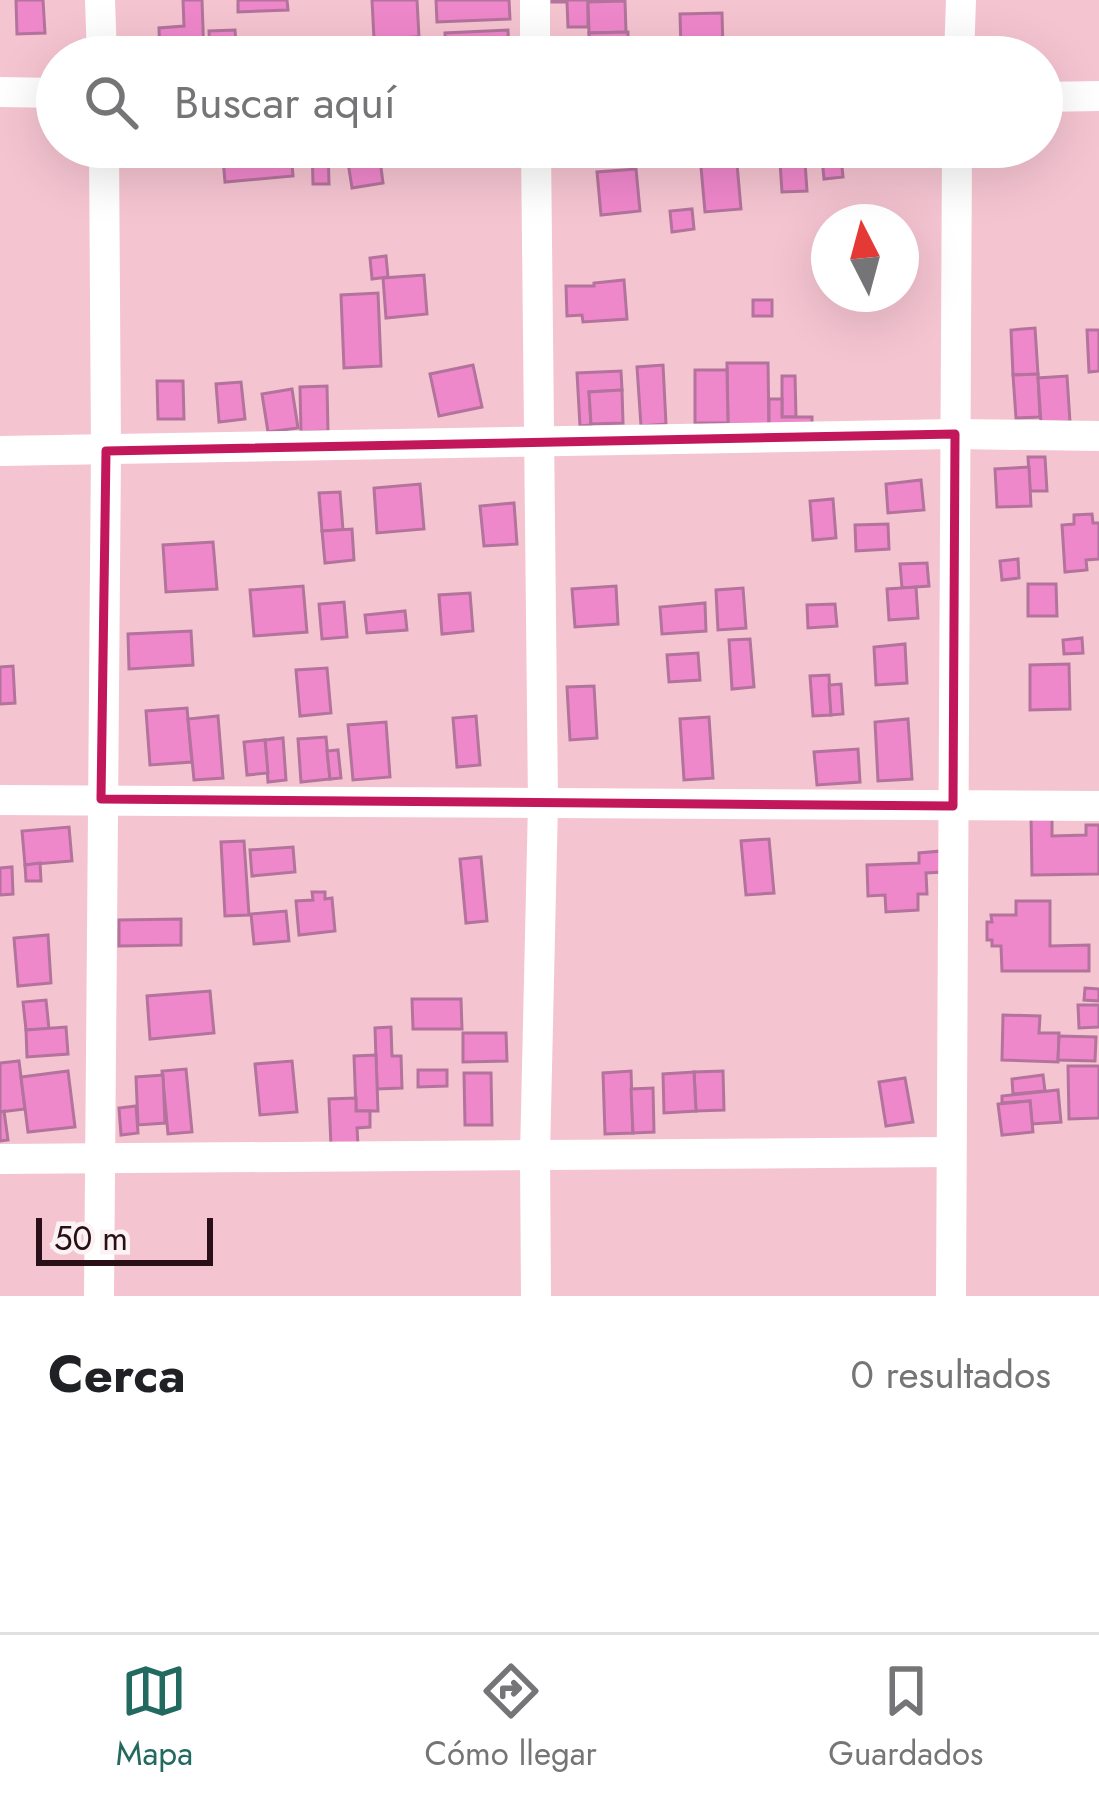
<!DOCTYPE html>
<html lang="es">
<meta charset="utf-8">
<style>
:root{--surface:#fff;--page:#f6f6f6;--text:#202124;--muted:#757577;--line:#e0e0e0;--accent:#226a60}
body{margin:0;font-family:Jost,sans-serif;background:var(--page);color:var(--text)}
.compass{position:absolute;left:811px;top:204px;width:108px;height:108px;border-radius:50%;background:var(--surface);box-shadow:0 12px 48px #0002;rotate:354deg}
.scale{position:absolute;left:36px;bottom:30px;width:177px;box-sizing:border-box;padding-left:12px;border:6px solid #2b0f18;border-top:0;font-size:33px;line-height:42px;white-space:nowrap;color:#2b0f18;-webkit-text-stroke:9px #fbf2f4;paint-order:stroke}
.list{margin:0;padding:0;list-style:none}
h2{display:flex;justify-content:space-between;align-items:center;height:156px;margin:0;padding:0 48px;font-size:51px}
h2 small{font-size:39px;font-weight:400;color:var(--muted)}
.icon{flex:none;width:66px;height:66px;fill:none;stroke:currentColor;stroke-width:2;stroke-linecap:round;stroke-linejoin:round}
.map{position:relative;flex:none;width:1099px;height:1296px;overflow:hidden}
.search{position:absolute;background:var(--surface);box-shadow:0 12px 48px #0002;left:36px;right:36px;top:36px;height:132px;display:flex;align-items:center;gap:30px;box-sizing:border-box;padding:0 42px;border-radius:66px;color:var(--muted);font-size:45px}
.sheet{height:336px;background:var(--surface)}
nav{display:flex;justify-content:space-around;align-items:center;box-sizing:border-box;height:168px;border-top:3px solid var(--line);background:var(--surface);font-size:33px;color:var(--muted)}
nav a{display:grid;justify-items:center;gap:6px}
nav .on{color:var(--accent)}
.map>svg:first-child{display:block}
.building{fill:#ef87cb;stroke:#b3739c;stroke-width:3}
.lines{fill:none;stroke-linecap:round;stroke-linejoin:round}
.minor{stroke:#fff;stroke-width:30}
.marked{fill:none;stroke:#c2185b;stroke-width:9;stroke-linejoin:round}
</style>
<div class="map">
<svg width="1099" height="1296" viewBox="0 0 1099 1296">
<rect width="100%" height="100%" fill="#f5c4d1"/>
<!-- building -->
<g class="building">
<path d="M16 0H43L45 33 17 34Z"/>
<path d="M183 0H202L204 57H160L159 28 184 26Z"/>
<path d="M238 0H287L288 10 238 12Z"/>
<path d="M372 0H417L419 37 374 39Z"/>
<path d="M436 0H509L510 19 437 22Z"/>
<path d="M552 0H609V2H588V27H568L567 2H552Z"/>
<path d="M625 1 626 32 589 33 588 2Z"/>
<path d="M722 13 723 48 681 50 680 14Z"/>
<path d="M235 30 237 57H210L209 31Z"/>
<path d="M508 30 509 57H446L445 33Z"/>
<path d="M628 32V51H618L619 57H579L578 45H589V33Z"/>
<path d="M417 37 418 57H379L378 39Z"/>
<path d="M312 147H328L329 184H313Z"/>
<path d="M710 147H728L729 153H736L741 209 705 212 700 156 711 155Z"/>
<path d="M779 147H804L807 191 782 192Z"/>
<path d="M840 147 843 177 824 179 821 148Z"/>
<path d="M291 152 293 176 225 182 223 158Z"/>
<path d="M379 152 383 183 352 188 347 156Z"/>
<path d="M636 169 640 211 601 215 597 172Z"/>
<path d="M692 209 694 229 672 232 670 211Z"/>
<path d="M386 256 388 277 372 279 370 258Z"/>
<path d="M424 275 427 314 386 318 383 278Z"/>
<path d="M624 280 627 319 583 322 582 315 567 316 566 286H594V283Z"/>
<path d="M378 293 381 366 344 368 341 295Z"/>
<rect x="753" y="300" width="19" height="16"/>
<path d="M1035 328 1038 374 1013 375 1011 330Z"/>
<path d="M1087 330H1099V371L1089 372Z"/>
<path d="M727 363H768L769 429 728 430Z"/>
<path d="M473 365 482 407 439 416 430 374Z"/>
<path d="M663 365 666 424 641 426 637 367Z"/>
<path d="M695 370H727L728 423H695Z"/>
<path d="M621 371 622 390 589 392 591 425 580 426 577 373Z"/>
<path d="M1038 374 1040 417 1016 418 1013 375Z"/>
<path d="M782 376H795L796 417H782Z"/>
<path d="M1067 376 1070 422 1041 423 1038 378Z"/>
<path d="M157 381H183L184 419H158Z"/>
<path d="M241 382 245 419 219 422 216 384Z"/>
<path d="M327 386 328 431 301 432 300 387Z"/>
<path d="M292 389 298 428 268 432 262 394Z"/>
<path d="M622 390 623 423 591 424 589 392Z"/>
<path d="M769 399H782V417H812V431H769Z"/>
<path d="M1028 457H1045L1047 491H1030Z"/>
<path d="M1029 467 1031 506 997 507 995 469Z"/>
<path d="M921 480 924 510 888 513 886 484Z"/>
<path d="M420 484 424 529 377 533 374 488Z"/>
<path d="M340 492 343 530 322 531 319 493Z"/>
<path d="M833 499 836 538 813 540 810 501Z"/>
<path d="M514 503 517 544 484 546 480 506Z"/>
<path d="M1092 514 1093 523H1099V559L1086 560 1087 570 1065 572 1062 525 1074 524V515Z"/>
<path d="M888 524 889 549 856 551 855 525Z"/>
<path d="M352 529 354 560 325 563 322 531Z"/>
<path d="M213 542 217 589 166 592 163 545Z"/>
<path d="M1018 559 1019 578 1002 580 1000 561Z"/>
<path d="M927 563 929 586 902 588 900 564Z"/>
<path d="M1028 584H1056L1057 616H1028Z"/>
<path d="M303 586 307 632 254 636 250 590Z"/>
<path d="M616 586 618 624 575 627 572 589Z"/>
<path d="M916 587 918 618 889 620 887 589Z"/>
<path d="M743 588 746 628 718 630 716 590Z"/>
<path d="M470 593 473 631 442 634 439 595Z"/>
<path d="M344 602 347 637 322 639 319 604Z"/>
<path d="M705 603 706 631 662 634 660 607Z"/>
<path d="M835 604 837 626 808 628 807 605Z"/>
<path d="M405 611 407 630 367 633 365 615Z"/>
<path d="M191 631 193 665 129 669 128 634Z"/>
<path d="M1082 638 1083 653 1064 654 1063 640Z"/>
<path d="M750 639 754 687 732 689 729 640Z"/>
<path d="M905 644 907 683 876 685 874 647Z"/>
<path d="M698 653 700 680 669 682 667 655Z"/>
<path d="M1069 664 1070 709 1030 710V665Z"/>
<path d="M13 666 15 703 0 704V667Z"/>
<path d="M327 668 331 713 300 716 296 670Z"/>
<path d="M829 675 831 715 813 716 810 676Z"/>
<path d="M841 684 843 714 831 715 829 685Z"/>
<path d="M594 686 597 738 570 740 567 687Z"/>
<path d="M187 708 192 762 150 765 146 711Z"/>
<path d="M218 716 223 778 194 780 188 719Z"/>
<path d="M476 716 480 765 457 767 453 718Z"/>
<path d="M709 717 713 778 684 780 680 719Z"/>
<path d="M908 719 912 779 878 781 875 722Z"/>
<path d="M386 722 390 777 353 780 348 725Z"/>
<path d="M326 737 330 779 301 782 298 739Z"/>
<path d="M283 738 286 780 268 782 265 740Z"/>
<path d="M265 740 268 773 247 775 244 742Z"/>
<path d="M858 749 860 782 817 785 814 752Z"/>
<path d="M338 750 341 778 330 779 327 751Z"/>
<path d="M1052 816V836L1086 835V825H1099V874L1032 875 1031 817Z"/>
<path d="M69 827 72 861 25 865 22 831Z"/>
<path d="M769 839 774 893 746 895 741 841Z"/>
<path d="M244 841 249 915 225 916 221 842Z"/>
<path d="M293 847 295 872 252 876 250 850Z"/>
<path d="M942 851 943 872 926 873 927 894H918V910L886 912 885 895 868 896 867 865 919 863V853Z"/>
<path d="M481 857 487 921 466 923 460 859Z"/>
<path d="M40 863 41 881H26L25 865Z"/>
<path d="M12 867 13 894 0 895V868Z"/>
<path d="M312 892H325V899L332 898 335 931 299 935 296 901 313 900Z"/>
<path d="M1016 901H1050V946L1089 945V971H1002L1001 946H992V940H987V922H992L991 915H1016Z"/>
<path d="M286 911 289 941 254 944 251 914Z"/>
<path d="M181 919V945L119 946V920Z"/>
<path d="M48 935 51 983 18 986 14 938Z"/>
<path d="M1085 988 1099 989V1001L1084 1000Z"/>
<path d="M210 991 214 1033 150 1039 147 996Z"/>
<path d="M412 999H461L462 1029H413Z"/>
<path d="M46 1000 49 1029 26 1030 23 1002Z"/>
<path d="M1078 1005H1099V1027L1079 1028Z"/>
<path d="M1003 1015 1040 1016 1039 1033H1059L1058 1062 1002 1060Z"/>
<path d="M66 1027 68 1054 27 1057 26 1030Z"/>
<path d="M391 1027 392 1056H401L402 1088 377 1089 375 1028Z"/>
<path d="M463 1033H506L507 1061 463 1062Z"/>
<path d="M1059 1036 1096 1037 1095 1061 1058 1060Z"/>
<path d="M376 1055 378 1111H356L354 1056Z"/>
<path d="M19 1061 25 1109 0 1112V1063Z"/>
<path d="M292 1061 297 1112 260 1115 255 1064Z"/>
<path d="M1068 1066H1099V1118L1069 1119Z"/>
<path d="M186 1069 192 1132 168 1134 162 1071Z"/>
<path d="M418 1070H447V1086L418 1087Z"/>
<path d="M68 1071 75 1127 28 1132 21 1077Z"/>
<path d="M631 1071 633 1133 605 1134 603 1073Z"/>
<path d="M723 1071 724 1110 696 1111 694 1072Z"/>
<path d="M694 1072 696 1111 664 1113 663 1074Z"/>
<path d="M464 1073H491L492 1125H465Z"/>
<path d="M163 1075 165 1123 138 1125 136 1077Z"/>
<path d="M1043 1075 1045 1091 1013 1094 1012 1079Z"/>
<path d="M905 1078 913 1122 886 1126 879 1082Z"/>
<path d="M653 1088 654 1132 633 1133 631 1089Z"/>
<path d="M1058 1090 1061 1122 1032 1124 1030 1101 1002 1103V1096Z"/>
<path d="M356 1098V1111H370V1127L357 1128 358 1145 331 1146 329 1099Z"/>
<path d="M1030 1101 1033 1132 1002 1135 998 1104Z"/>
<path d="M136 1106 138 1133 121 1135 119 1108Z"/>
<path d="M4 1111 8 1140 0 1141V1112Z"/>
</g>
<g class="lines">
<!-- minor -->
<g class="minor">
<path d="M100 0 102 57"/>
<path d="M535 0V57"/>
<path d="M959 57 961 0"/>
<path d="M0 92 57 93"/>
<path d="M1042 97 1099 96"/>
<path d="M0 451 955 434 1099 436"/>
<path d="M0 800 1099 806"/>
<path d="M0 1159 951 1152"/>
<path d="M99 1296 106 451 104 147"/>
<path d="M536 1296 535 1156 543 803 536 147"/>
<path d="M951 1296 957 147"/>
</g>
</g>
<!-- marked area -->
<path class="marked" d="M955 434 953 806 101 799 106 451Z"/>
</svg>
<svg class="compass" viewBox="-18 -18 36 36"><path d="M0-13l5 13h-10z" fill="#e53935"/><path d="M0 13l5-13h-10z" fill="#757577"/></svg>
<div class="scale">50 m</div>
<div class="search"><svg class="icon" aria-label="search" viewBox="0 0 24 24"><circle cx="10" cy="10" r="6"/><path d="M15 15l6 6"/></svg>Buscar aquí</div>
</div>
<section class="sheet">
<h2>Cerca<small>0 resultados</small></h2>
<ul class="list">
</ul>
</section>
<nav>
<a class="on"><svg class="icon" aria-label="map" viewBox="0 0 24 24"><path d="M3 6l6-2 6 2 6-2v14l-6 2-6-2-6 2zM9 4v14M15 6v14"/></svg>Mapa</a>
<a><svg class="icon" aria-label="directions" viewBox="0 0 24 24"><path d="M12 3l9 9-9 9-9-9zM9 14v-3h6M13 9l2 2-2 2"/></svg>Cómo llegar</a>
<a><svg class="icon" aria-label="saved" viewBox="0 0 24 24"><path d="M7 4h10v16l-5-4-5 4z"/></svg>Guardados</a>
</nav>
